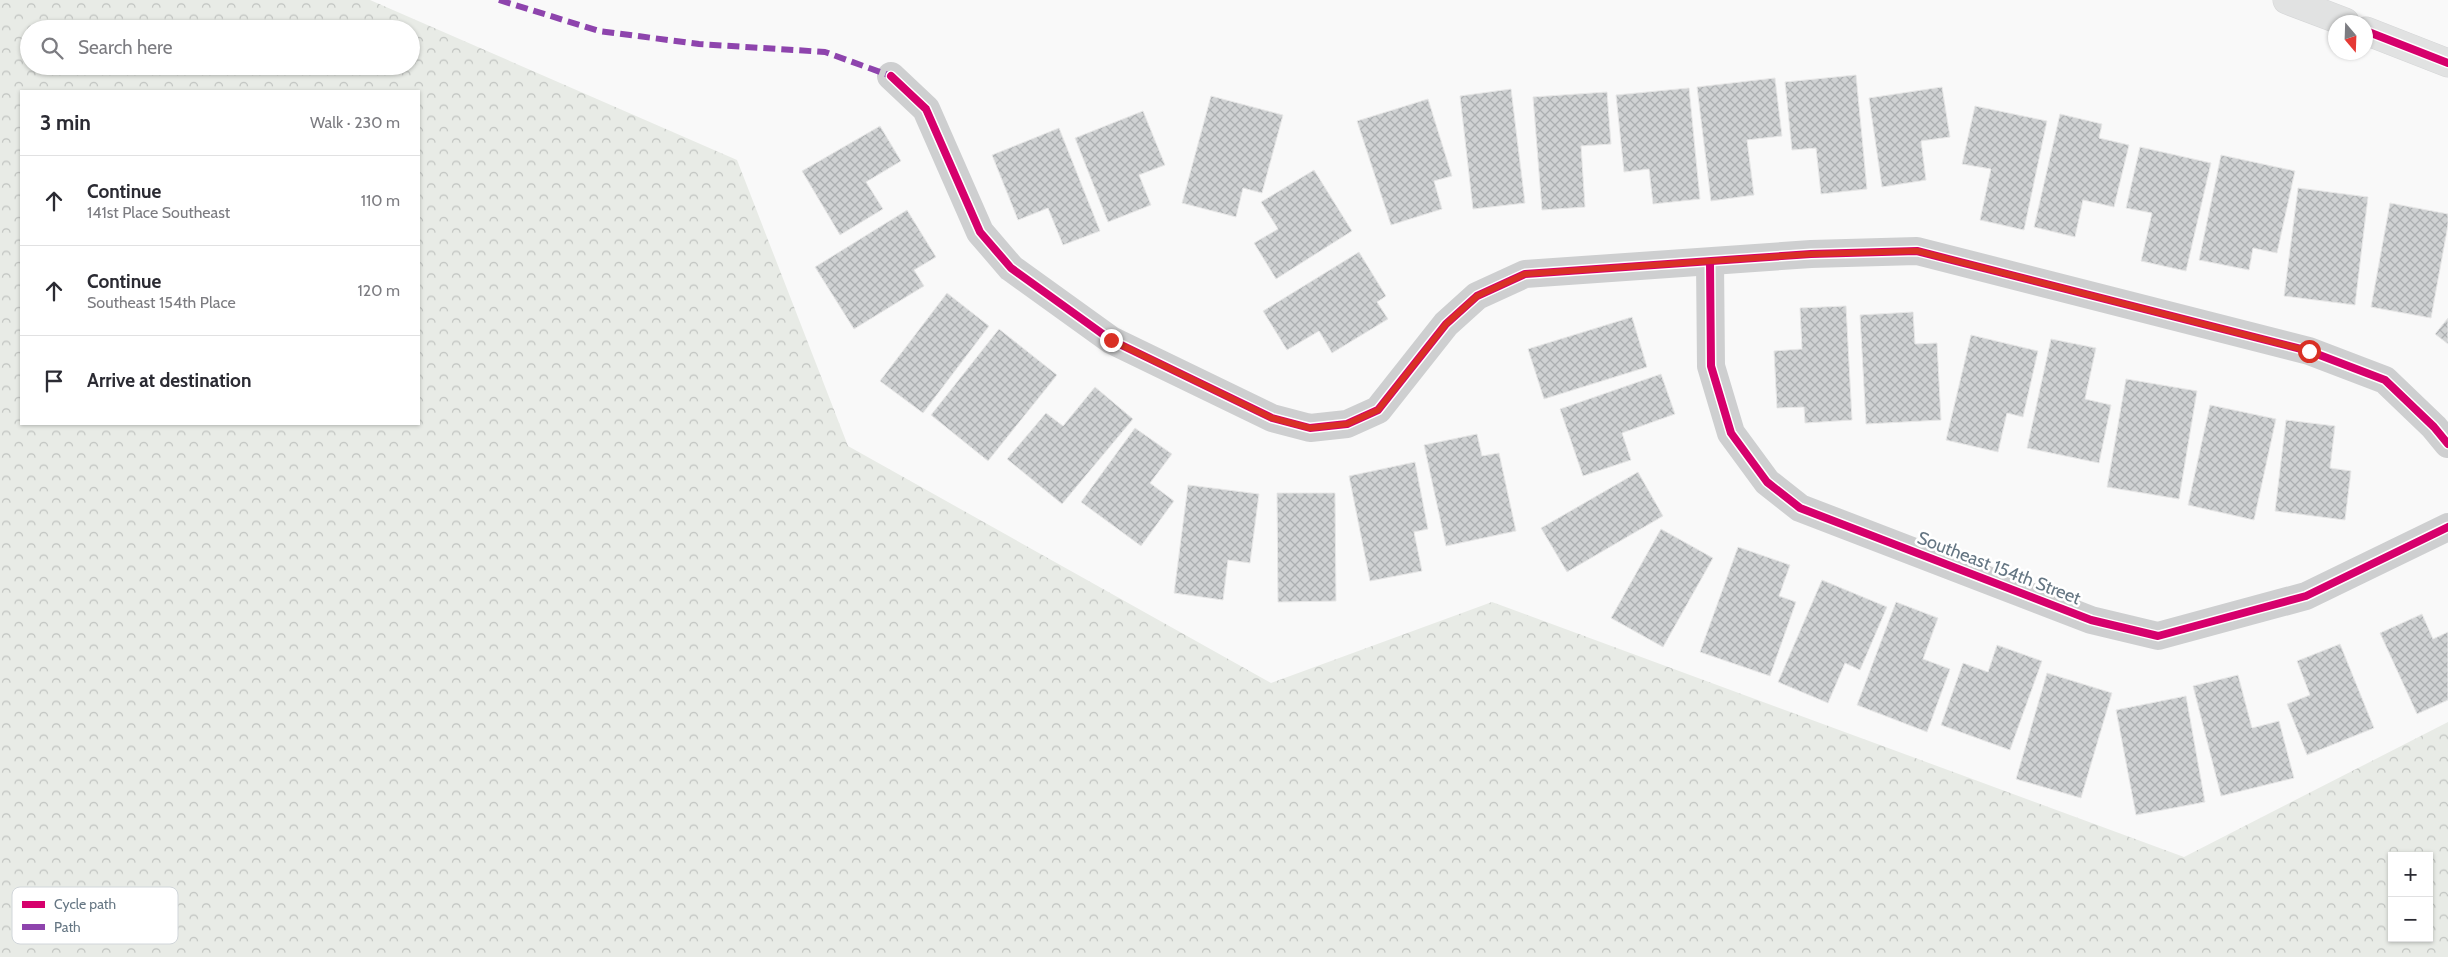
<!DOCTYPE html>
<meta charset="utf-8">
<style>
:root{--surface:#fff;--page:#f2f2f3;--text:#2b2b33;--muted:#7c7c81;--line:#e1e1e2}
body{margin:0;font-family:Cabin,sans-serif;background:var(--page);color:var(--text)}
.controls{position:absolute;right:15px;bottom:15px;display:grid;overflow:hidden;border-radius:0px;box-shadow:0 1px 4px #0004}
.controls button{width:45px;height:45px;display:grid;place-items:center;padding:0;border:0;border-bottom:1px solid var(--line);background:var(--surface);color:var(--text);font:25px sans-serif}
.compass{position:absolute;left:2328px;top:15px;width:45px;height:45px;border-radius:50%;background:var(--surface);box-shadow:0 1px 4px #0004;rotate:161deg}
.stop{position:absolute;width:15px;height:15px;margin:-11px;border:4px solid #d93025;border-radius:50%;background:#fff}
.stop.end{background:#d93025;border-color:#fff;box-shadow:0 1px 5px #0008}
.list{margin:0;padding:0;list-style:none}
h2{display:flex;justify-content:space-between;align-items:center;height:65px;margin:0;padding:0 20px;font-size:21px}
h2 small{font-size:16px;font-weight:400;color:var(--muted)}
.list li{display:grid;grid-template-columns:32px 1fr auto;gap:15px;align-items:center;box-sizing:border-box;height:90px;padding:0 20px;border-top:1px solid var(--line)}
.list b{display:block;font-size:19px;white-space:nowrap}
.list p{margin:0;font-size:16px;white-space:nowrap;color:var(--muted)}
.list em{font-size:16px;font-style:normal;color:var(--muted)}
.icon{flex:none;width:28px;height:28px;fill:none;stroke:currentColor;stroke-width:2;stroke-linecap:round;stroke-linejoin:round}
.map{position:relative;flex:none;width:2448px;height:957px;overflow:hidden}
.search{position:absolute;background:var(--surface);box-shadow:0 1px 4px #0004;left:20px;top:20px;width:400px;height:55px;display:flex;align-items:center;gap:12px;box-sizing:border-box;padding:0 18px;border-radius:28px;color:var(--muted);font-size:19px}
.panel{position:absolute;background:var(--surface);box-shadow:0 1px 4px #0004;left:20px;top:90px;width:400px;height:335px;border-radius:0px}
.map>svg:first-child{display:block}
.forest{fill:url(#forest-crowns);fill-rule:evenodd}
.building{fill:url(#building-cross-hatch);stroke:#e8e8e8}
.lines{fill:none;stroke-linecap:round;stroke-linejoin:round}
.secondary-casing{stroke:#d5d6d7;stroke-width:29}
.street{stroke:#cecfd0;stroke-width:28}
.secondary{stroke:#e1e2e2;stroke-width:28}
.quiet{stroke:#8e44ad;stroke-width:6;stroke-dasharray:12 6;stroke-linecap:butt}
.cycleway-casing{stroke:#fff;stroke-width:11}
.cycleway{stroke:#d6006c;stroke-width:8}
.route{stroke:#d93025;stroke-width:6}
.labels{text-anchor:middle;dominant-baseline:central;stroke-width:5;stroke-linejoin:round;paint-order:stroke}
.street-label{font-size:18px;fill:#657683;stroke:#fff}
.key{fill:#fff;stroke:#d1d6da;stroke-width:1}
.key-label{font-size:14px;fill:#657683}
</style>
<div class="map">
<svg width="2448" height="957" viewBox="0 0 2448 957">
<defs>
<pattern id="forest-crowns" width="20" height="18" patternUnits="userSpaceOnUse" patternTransform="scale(1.25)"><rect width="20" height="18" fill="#e8ebe6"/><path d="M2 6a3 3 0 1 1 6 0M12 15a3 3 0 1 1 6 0" fill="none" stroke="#c0c3c0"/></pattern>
<pattern id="building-cross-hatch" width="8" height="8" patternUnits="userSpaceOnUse" patternTransform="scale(1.25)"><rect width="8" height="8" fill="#d0d2d3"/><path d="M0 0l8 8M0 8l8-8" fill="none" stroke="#acafb1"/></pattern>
</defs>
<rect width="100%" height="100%" fill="#f9f9f9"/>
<!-- forest -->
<path class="forest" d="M0 0H370L737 160 848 446 1271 683 1492 602 2184 857 2448 722V957H0ZM29 29H411V66H29ZM21 91H419V424H21ZM2392 856H2429V938H2392Z"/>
<!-- building -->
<g class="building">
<path d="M1856 75 1867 189 1821 194 1816 148 1792 150 1785 82Z"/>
<path d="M1775 78 1782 136 1747 140 1754 195 1711 201 1697 87Z"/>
<path d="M1942 87 1950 137 1921 141 1926 180 1882 187 1869 98Z"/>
<path d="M1689 88 1700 199 1653 204 1649 169 1624 172 1616 95Z"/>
<path d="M1511 89 1525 203 1473 209 1460 96Z"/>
<path d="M1607 92 1611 144 1581 146 1585 207 1542 210 1533 97Z"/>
<path d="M1211 96 1283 115 1262 193 1243 188 1236 217 1182 203Z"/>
<path d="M1428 99 1452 176 1434 181 1442 209 1391 225 1357 121Z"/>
<path d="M1975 106 2047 121 2024 230 1980 220 1991 169 1962 164Z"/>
<path d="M1143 111 1165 165 1139 175 1151 205 1108 222 1075 138Z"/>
<path d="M2060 114 2102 124 2099 138 2129 145 2114 207 2083 200 2075 237 2034 227Z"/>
<path d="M880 126 901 161 866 182 883 209 840 235 802 171Z"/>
<path d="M1059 128 1100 231 1063 245 1048 208 1018 220 992 155Z"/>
<path d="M2140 147 2211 163 2186 271 2141 261 2152 213 2126 208Z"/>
<path d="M2221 155 2295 171 2277 253 2253 248 2249 270 2199 260Z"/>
<path d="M1314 170 1352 231 1276 279 1254 243 1278 229 1261 202Z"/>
<path d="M2298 188 2368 197 2355 305 2284 296Z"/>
<path d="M2390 203 2448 214V225L2431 318 2371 307Z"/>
<path d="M907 210 936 257 914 270 924 286 854 329 815 267Z"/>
<path d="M1359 252 1386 296 1377 302 1388 319 1332 353 1319 331 1287 350 1263 311Z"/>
<path d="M947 293 989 326 923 413 880 381Z"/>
<path d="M1846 306 1852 420 1805 423 1804 407 1777 408 1774 351 1802 349 1800 308Z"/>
<path d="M1913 312 1915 344 1937 343 1941 420 1866 424 1860 315Z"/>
<path d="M1632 317 1647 367 1544 399 1528 349Z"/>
<path d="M2448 318V344L2435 334Z"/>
<path d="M999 329 1057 375 988 461 931 415Z"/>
<path d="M1971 335 2038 351 2023 417 2007 413 1998 452 1946 440Z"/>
<path d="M2051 339 2096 348 2085 399 2111 405 2099 463 2027 448Z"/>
<path d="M1661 374 1675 414 1622 433 1631 460 1583 476 1560 409Z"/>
<path d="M2126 379 2197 391 2179 499 2107 487Z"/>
<path d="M1095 387 1133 419 1062 504 1007 459 1046 413 1063 426Z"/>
<path d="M2210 405 2276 419 2254 520 2188 505Z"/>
<path d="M2286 420 2335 426 2330 468 2351 471 2345 520 2275 511Z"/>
<path d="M1135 428 1172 454 1150 483 1174 501 1141 546 1081 502Z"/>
<path d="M1477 434 1482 456 1499 453 1516 531 1446 546 1424 445Z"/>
<path d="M1415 462 1428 529 1414 532 1422 571 1370 581 1349 476Z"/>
<path d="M1638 472 1663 516 1567 572 1541 528Z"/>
<path d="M1188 485 1259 494 1250 563 1228 560 1223 600 1174 593Z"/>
<path d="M1277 493H1335L1336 601 1278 602Z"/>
<path d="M1661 529 1713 558 1663 647 1611 618Z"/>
<path d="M1738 547 1790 565 1779 596 1796 602 1770 676 1700 652Z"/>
<path d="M1822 580 1887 607 1860 670 1845 663 1828 703 1778 682Z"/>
<path d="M1896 602 1938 618 1923 659 1950 669 1927 732 1857 705Z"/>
<path d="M2422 614 2433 639 2448 632V700L2417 714 2380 633Z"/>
<path d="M2340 644 2374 728 2307 755 2287 704 2310 695 2297 661Z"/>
<path d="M1997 645 2042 661 2010 750 1941 725 1963 663 1988 672Z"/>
<path d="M2047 673 2112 693 2081 798 2016 779Z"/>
<path d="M2238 675 2252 728 2279 721 2294 778 2221 796 2193 686Z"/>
<path d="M2186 696 2205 802 2136 815 2116 710Z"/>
</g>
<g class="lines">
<!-- secondary casing -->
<g class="secondary-casing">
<g id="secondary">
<path d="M2287 0 2345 22"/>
<path d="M2366 31 2448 63"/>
</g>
</g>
<!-- street -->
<g class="street">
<path d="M891 76 926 109 980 232 1011 268 1111 340 1272 418 1310 428 1347 424 1378 410 1446 324 1477 296 1525 274 1811 254 1917 251 2309 351 2385 380 2434 427 2448 444"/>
<path d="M1710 262 1711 366 1731 433 1767 482 1800 508 2091 620 2158 636 2306 596 2448 527"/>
</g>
<!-- secondary -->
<use href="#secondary" class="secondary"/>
<!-- quiet -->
<path class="quiet" d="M499 0 599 31 699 44 825 52 891 76"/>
<!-- cycleway casing -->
<g class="cycleway-casing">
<g id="cycleway">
<path d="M2366 31 2448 63"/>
<path d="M891 76 926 109 980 232 1011 268 1111 340 1272 418 1310 428 1347 424 1378 410 1446 324 1477 296 1525 274 1811 254 1917 251 2309 351 2385 380 2434 427 2448 444"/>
<path d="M1710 262 1711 366 1731 433 1767 482 1800 508 2091 620 2158 636 2306 596 2448 527"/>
</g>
</g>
<!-- cycleway -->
<use href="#cycleway" class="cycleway"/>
</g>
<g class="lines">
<!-- route -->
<path class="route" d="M1111 340 1272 418 1310 428 1347 424 1378 410 1446 324 1477 296 1525 274 1812 254 1917 251 2309 351"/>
</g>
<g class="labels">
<!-- street labels -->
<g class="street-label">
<text transform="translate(1999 568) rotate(21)">Southeast 154th Street</text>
</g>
</g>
<!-- legend -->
<rect x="12" y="887" width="166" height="57" rx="8" class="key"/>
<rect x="22" y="901" width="23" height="7" fill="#d6006c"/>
<rect x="22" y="924" width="23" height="6" fill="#8e44ad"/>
<g class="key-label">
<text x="54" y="909">Cycle path</text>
<text x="54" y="932">Path</text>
</g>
</svg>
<div class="controls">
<button>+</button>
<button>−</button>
</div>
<svg class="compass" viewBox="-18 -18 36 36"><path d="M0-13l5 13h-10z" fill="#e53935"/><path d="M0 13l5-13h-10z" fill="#7c7c81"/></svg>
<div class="stop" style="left:2309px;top:351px"></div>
<div class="stop end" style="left:1111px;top:340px"></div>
<div class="search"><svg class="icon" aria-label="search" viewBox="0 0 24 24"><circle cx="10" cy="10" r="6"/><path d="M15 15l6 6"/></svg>Search here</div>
<section class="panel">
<h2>3 min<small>Walk · 230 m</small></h2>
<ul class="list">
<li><svg class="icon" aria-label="ahead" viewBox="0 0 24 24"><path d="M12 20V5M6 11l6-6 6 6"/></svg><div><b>Continue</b><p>141st Place Southeast</p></div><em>110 m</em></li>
<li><svg class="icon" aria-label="ahead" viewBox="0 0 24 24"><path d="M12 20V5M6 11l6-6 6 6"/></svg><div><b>Continue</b><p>Southeast 154th Place</p></div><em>120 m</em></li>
<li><svg class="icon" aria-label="arrive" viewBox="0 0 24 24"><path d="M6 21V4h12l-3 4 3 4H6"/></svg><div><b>Arrive at destination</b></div></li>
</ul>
</section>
</div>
